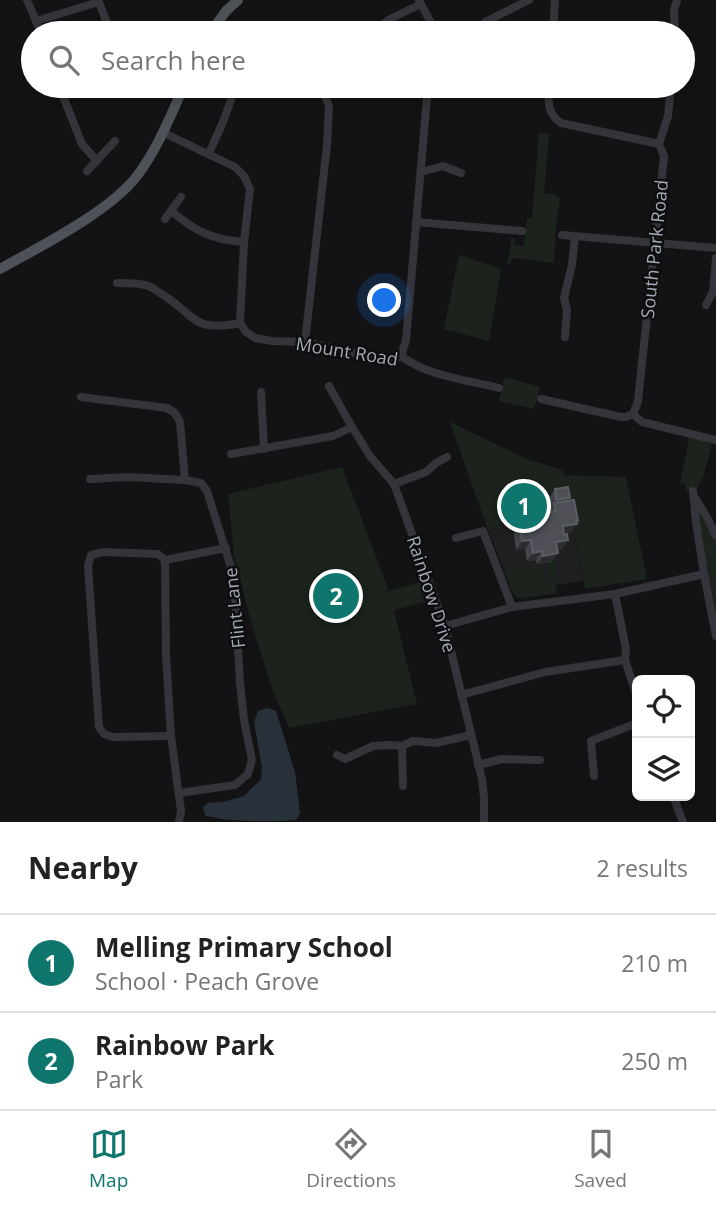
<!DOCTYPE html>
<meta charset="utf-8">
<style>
:root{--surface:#fff;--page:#f2f2f2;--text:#222;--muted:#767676;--line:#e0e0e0;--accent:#0f766e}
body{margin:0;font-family:"Open Sans",sans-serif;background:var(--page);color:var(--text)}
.controls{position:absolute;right:21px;bottom:21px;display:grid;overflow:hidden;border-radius:10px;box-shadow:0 4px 10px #0003}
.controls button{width:63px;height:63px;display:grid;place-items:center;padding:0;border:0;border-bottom:2px solid var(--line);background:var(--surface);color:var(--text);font:35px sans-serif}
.you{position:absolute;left:385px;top:301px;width:24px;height:24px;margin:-18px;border:5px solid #fff;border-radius:50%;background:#1a73e8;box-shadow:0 0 0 10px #1a73e833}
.badge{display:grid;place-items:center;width:46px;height:46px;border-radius:50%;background:var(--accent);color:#fff;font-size:23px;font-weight:700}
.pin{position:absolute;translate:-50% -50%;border:4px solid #fff;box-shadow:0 2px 7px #0006}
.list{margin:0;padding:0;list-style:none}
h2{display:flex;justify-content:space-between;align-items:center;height:91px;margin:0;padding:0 28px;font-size:30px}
h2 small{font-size:23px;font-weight:400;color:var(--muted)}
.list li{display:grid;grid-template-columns:46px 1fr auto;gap:21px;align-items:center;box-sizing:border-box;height:98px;padding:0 28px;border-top:2px solid var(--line)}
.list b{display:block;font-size:26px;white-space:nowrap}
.list p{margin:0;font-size:23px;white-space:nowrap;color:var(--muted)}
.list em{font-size:23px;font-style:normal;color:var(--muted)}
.icon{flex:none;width:38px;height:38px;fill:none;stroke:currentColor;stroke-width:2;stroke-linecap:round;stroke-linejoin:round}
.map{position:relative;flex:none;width:716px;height:822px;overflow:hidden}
.search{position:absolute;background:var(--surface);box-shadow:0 4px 10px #0003;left:21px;right:21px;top:21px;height:77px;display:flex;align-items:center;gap:18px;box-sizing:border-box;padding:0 24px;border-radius:38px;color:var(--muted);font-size:26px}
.sheet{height:287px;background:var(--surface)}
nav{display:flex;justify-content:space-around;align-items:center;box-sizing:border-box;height:98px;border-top:2px solid var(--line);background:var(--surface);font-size:19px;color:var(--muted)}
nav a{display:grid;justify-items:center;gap:4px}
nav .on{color:var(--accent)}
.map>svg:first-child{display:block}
.built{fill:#1f1f22}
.green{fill:#1b231c}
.water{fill:#283139}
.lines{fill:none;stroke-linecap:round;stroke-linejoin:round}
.minor{stroke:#34343a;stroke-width:8}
.major{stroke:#4f5159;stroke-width:10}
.wall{fill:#43454a}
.shaded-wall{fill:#2c2d30}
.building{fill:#4e5056;stroke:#5b5e65;stroke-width:2}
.labels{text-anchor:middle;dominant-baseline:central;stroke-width:5;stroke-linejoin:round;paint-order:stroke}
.street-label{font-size:18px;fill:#a3a9b6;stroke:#0e0e10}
</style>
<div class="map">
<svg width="716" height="822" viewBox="0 0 716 822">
<rect width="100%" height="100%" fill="#131315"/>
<!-- built -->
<path class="built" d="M450 422 526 459 563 470 583 581 556 585 557 593 522 598H519L513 594 484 519Z"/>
<!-- green -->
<g class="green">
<path d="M539 133H549L544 193 555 194 560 198 556 226 554 263 514 258 511 260V264H507L512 237 515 240V245L524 246 527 218H532Z"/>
<path d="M459 255 501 269 489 341 444 329Z"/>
<path d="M505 377 540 387 534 409 499 401Z"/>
<path d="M450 422 526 459 563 470 564 475 626 477 647 579 585 589 567 493 545 496 548 516 532 518 530 508 508 509 509 521 500 523 501 526 499 529H488Z"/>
<path d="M690 434 713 440 703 478 695 491H687L685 484 680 483Z"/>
<path d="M342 467 389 591 424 581 428 601 394 610 417 704 289 728 272 689 250 618 234 555 228 494Z"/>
<path d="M694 496 716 537V622Z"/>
<path d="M555 561 559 582 549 580 546 563Z"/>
<path d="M544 565 547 583 522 586 519 569Z"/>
<path d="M515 567 517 569 520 588 549 584V582L559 584 555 585 557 593 522 598H519L513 594 503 569Z"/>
</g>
<!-- water -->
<path class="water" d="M267 708 276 711 295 772 300 813 296 820C276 822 220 822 205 815L203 807 208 803 223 802 244 796 261 779 262 767 254 722 258 711Z"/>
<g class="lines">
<!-- minor -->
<g class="minor">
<path d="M27 0 36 21 99 2"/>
<path d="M98 0 111 33"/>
<path d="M419 0 430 21V33"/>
<path d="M36 21 41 33"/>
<path d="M485 22 529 0"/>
<path d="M378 30 388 20 421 4"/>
<path d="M262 33 263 31"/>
<path d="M553 33 555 0"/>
<path d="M675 33 674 10 677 0"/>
<path d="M59 86 82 144 97 161"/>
<path d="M172 86 182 90"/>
<path d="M549 86C548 102 547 113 561 123L659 144"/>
<path d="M164 133 235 167 244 176 250 189 244 242 240 323"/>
<path d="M209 153 223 122 236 86"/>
<path d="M87 171 115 141"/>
<path d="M421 172 443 166 461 173"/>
<path d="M171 211C195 231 212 240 244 242"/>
<path d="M165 219 181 197"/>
<path d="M416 222 522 231"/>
<path d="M562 235 716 248"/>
<path d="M117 283C126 283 137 283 145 285 150 286 156 290 160 293 196 314 190 333 240 323"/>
<path d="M706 305 713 292 716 258"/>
<path d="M240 323 246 332 255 338 272 341 305 342 387 360H395L401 356C427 376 468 380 499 388"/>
<path d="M565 337 567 310 564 298 572 265 575 236"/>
<path d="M305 342 327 145 329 106 324 94 317 86"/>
<path d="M401 356 406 340 428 86"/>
<path d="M329 386 352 427 370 456 394 484 445 626 482 779 484 797V822"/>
<path d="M261 392 264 449"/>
<path d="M81 397 167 408 175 413 180 422 185 480"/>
<path d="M541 399 621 417H626L633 414"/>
<path d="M633 414 638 401 664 156 659 144 668 116 671 86"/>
<path d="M633 414 642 422 716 440"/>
<path d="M231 454 333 436 352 427"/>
<path d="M90 479 128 477 185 480 201 483 207 491 234 577 240 683 244 720 252 760 248 774 235 785 179 793"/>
<path d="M394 484 426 472 436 463 447 457"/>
<path d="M693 491 696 522 704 574 716 636"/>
<path d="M696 499 708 519 716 536"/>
<path d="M456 538 483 531 512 607"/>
<path d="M165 560 166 655 171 736 181 811 179 822"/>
<path d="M615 594 626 649 625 660 637 697"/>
<path d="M445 626 512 607 615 594 704 574"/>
<path d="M461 695 545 672 625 660"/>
<path d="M171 736 113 737 104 734 99 727 88 566 91 555 103 552 158 554 165 560 226 548"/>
<path d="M402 746 403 786"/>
<path d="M337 755 345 759 373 746 390 745 402 746 413 741 436 743 471 735"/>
<path d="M478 765 502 759 540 760"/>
<path d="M594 776 591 741 637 723"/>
<path d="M673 796 683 822"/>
</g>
<!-- major -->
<g class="major">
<path d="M210 33 226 11 238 0"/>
<path d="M0 269C41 246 109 212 137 176 158 148 170 117 184 86"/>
</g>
</g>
<!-- wall -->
<path class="wall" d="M555 489 570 498 568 501 578 521 571 532 564 533 568 540 562 549 557 550 558 553 552 562 537 564 536 560 527 561 525 549 516 550 512 521 518 512 536 514 549 512 550 509 549 498Z"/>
<!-- shaded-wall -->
<g class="shaded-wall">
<path d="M570 498 564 507 554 503 556 500Z"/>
<path d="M578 521 571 532 557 534 563 526Z"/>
<path d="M531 540 525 549 516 550 522 541Z"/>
<path d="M568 540 562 549 550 551 556 542Z"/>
<path d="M542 551 536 560 527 561 533 553Z"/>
<path d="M558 553 552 562 537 564 543 556Z"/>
</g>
<!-- building -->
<g class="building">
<path d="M568 487 570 498 556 500 555 489Z"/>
<path d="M574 500 578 521 576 522 577 524 563 526 564 535 567 534 568 540 556 542 558 553 543 556 542 551 533 553 531 540 522 541 518 512 535 510 536 514 556 511 554 503Z"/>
</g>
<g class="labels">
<!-- street labels -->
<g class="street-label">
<text transform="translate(654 249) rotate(-84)">South Park Road</text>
<text transform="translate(347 351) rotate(9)">Mount Road</text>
<text transform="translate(432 594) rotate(72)">Rainbow Drive</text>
<text transform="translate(234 608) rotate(-96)">Flint Lane</text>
</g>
</g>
</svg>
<div class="controls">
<button><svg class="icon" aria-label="locate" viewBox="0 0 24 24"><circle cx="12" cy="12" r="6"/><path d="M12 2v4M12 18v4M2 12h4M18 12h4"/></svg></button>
<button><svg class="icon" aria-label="layers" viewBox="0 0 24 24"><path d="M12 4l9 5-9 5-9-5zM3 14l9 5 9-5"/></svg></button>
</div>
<div class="you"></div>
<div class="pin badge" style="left:524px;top:506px">1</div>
<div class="pin badge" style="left:336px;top:596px">2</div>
<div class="search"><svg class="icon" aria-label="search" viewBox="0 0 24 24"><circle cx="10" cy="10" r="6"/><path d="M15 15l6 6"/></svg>Search here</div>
</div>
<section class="sheet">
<h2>Nearby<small>2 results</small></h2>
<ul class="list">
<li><span class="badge">1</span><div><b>Melling Primary School</b><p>School · Peach Grove</p></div><em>210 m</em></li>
<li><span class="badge">2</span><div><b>Rainbow Park</b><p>Park</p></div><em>250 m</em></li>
</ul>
</section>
<nav>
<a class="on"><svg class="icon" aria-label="map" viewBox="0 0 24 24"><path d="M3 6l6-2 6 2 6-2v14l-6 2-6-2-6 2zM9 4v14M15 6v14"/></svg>Map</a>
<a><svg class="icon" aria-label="directions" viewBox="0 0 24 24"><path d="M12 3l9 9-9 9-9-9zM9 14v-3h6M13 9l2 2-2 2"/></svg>Directions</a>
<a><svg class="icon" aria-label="saved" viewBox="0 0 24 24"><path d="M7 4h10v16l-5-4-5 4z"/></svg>Saved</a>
</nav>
